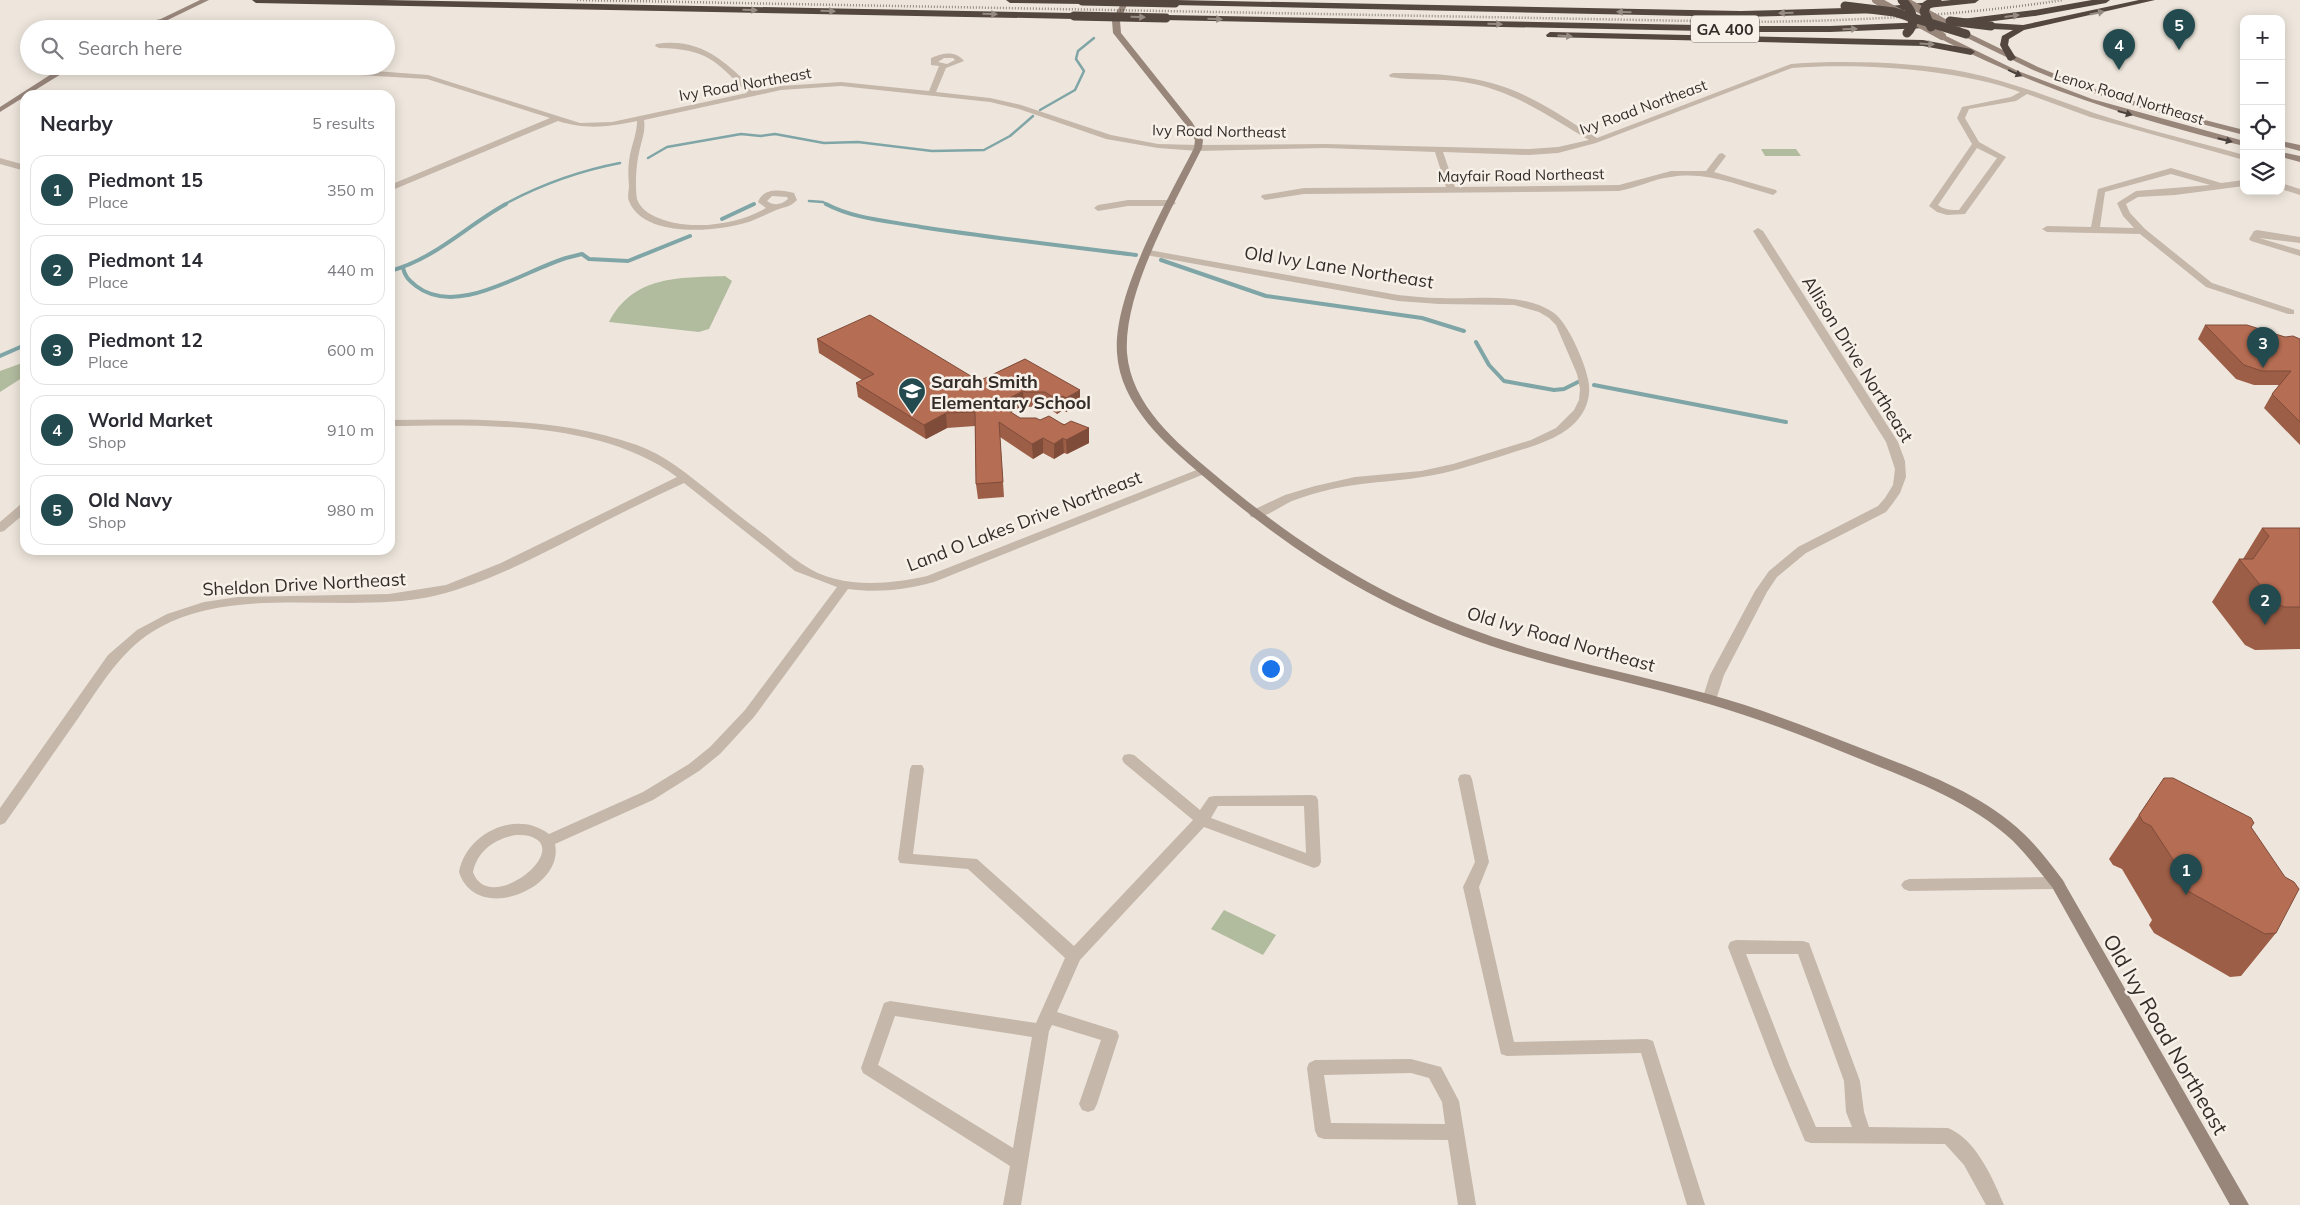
<!DOCTYPE html>
<meta charset="utf-8">
<style>
:root{--surface:#fff;--page:#f2f2f3;--text:#2b2b33;--muted:#7c7c81;--line:#e1e1e2;--accent:#234b4f}
body{margin:0;font-family:Mulish,sans-serif;background:var(--page);color:var(--text)}
.controls{position:absolute;right:15px;top:15px;display:grid;overflow:hidden;border-radius:10px;box-shadow:0 2px 12px #0003}
.controls button{width:45px;height:45px;display:grid;place-items:center;padding:0;border:0;border-bottom:1px solid var(--line);background:var(--surface);color:var(--text);font:25px sans-serif}
.you{position:absolute;left:1270px;top:668px;width:18px;height:18px;margin:-12px;border:4px solid #fff;border-radius:50%;background:#1a73e8;box-shadow:0 0 0 8px #1a73e833}
.badge{display:grid;place-items:center;width:32px;height:32px;border-radius:50%;background:var(--accent);color:#fff;font-size:16px;font-weight:700}
.pin{position:absolute;translate:-50% -41px;filter:drop-shadow(0 1px 2px #0008)}
.pin::after{content:'';position:absolute;top:26px;width:18px;height:15px;background:inherit;clip-path:polygon(0 0,100% 0,50% 100%)}
.list{margin:0;padding:0;list-style:none}
h2{display:flex;justify-content:space-between;align-items:center;height:65px;margin:0;padding:0 20px;font-size:21px}
h2 small{font-size:16px;font-weight:400;color:var(--muted)}
.list li{display:grid;grid-template-columns:32px 1fr auto;gap:15px;align-items:center;box-sizing:border-box;height:70px;margin:0 10px 10px;padding:0 10px;border:1px solid var(--line);border-radius:15px}
.list b{display:block;font-size:19px;white-space:nowrap}
.list p{margin:0;font-size:16px;white-space:nowrap;color:var(--muted)}
.list em{font-size:16px;font-style:normal;color:var(--muted)}
.icon{flex:none;width:28px;height:28px;fill:none;stroke:currentColor;stroke-width:2;stroke-linecap:round;stroke-linejoin:round}
.map{position:relative;flex:none;width:2300px;height:1205px;overflow:hidden}
.search{position:absolute;background:var(--surface);box-shadow:0 2px 12px #0003;left:20px;top:20px;width:375px;height:55px;display:flex;align-items:center;gap:12px;box-sizing:border-box;padding:0 18px;border-radius:28px;color:var(--muted);font-size:19px}
.panel{position:absolute;background:var(--surface);box-shadow:0 2px 12px #0003;left:20px;top:90px;width:375px;height:465px;border-radius:15px}
.map>svg:first-child{display:block}
.green{fill:#b1bb9e}
.lines{fill:none;stroke-linecap:round;stroke-linejoin:round}
.stream-far1{stroke:#7fa5a7;stroke-width:2.5}
.stream{stroke:#7fa5a7;stroke-width:4}
.street{fill:#c5b7aa;fill-rule:evenodd}
.secondary{fill:#98867b;fill-rule:evenodd}
.highway{fill:#534740;fill-rule:evenodd}
.rail{stroke:#332c28;stroke-width:2.5;stroke-dasharray:0.5 2.5;stroke-linecap:butt}
.secondary-bridge{stroke:#98867b;stroke-width:8}
.highway-bridge{stroke:#534740;stroke-width:9}
.wall{fill:#9c5e47}
.shaded-wall{fill:#7f4c3a}
.building{fill:#b56d53;stroke:#7f4c3a}
.oneway{fill:#958b83}
.oneway2{fill:#4c423d}
.labels{text-anchor:middle;dominant-baseline:central;stroke-width:5;stroke-linejoin:round;paint-order:stroke}
.far-street-label{font-size:15px;fill:#332c28;stroke:#f7f0e8}
.shield{fill:#f7f0e8;stroke:#6e6762;stroke-width:1}
.shield-label{font-size:16px;font-weight:bold;fill:#332c28}
.street-label{font-size:18px;fill:#332c28;stroke:#f7f0e8}
.poi-label{font-size:18px;font-weight:bold;fill:#332c28;stroke:#f7f0e8;text-anchor:start}
.near-street-label{font-size:21px;fill:#332c28;stroke:#f7f0e8}
</style>
<div class="map">
<svg width="2300" height="1205" viewBox="0 0 2300 1205">
<rect width="100%" height="100%" fill="#eee6dc"/>
<!-- green -->
<g class="green">
<path d="M1761 149H1796L1801 156H1765Z"/>
<path d="M725 276 732 281 709 329 699 332 609 322C634 275 678 278 725 276Z"/>
<path d="M25 362V376L0 392V371Z"/>
<path d="M1224 910 1276 935 1263 955 1211 929Z"/>
</g>
<g class="lines">
<!-- stream-far1 -->
<g class="stream-far1">
<path d="M1040 110 1075 90 1084 71 1076 59 1078 51 1094 38"/>
<path d="M648 158 667 147 741 134 761 136 775 134 824 143 858 142 932 151 984 150 1010 136 1033 116"/>
<path d="M809 201 823 202 828 205"/>
<path d="M503 205C540 185 578 171 620 163"/>
<path d="M752 205 754 204"/>
</g>
<!-- stream -->
<g class="stream">
<path d="M826 204C854 219 889 221 921 227 993 238 1064 246 1136 255"/>
<path d="M722 219 754 204"/>
<path d="M1161 260 1266 296 1422 318 1464 331"/>
<path d="M403 268C405 277 409 280 416 286 457 318 523 271 566 258L582 254 589 259 628 261 690 236"/>
<path d="M390 271C435 259 466 226 506 204"/>
<path d="M1476 342 1489 365 1504 381 1554 390 1564 389 1580 381"/>
<path d="M0 356 25 345"/>
<path d="M1594 385 1786 422"/>
</g>
<!-- street -->
<g class="street">
<path d="M160 19 197 27V29H184L157 23V19Z"/>
<path d="M656 44C701 37 726 62 755 91L781 86 841 82 929 91 939 66 931 65V58C943 53 955 50 964 61L946 68 936 92 990 98 1021 105 1111 135 1158 144 1198 145 1325 144 1529 149 1558 147 1589 140C1548 116 1511 89 1463 82 1439 78 1414 81 1390 77L1389 75 1393 73C1432 73 1473 75 1510 89 1541 101 1569 121 1597 138L1791 64C1843 60 1914 62 1965 72 2010 81 2051 98 2094 113 2143 129 2194 141 2244 155V160L2090 117 2027 94 2016 101 1969 109 1965 118 1979 142 2006 157 1965 214 1947 215 1937 212 1929 206 1972 144 1957 118 1962 107 2011 97 2020 92C1956 69 1860 63 1792 68L1596 143 1558 153 1529 155 1443 152 1455 187 1619 185 1671 171H1706L1719 154 1722 153 1726 156 1714 172 1776 190 1777 192 1773 195C1739 186 1708 171 1671 177 1653 179 1637 188 1619 191L1304 194 1265 200 1261 197 1262 195 1304 188 1446 187 1435 152 1325 148 1198 151 1158 148 1106 139 1019 109 990 102 841 86 781 90 644 120C646 131 641 142 639 153 636 165 635 187 637 199 639 206 646 212 652 215 684 232 735 226 766 208L758 202C764 187 781 190 794 193L797 200C790 208 782 207 774 211 764 215 756 220 745 223 715 232 643 238 629 201 627 197 629 190 629 186 628 175 628 165 630 155 632 144 637 133 637 121 608 127 586 130 558 121L390 191V185L550 118 427 79 341 74 309 66 428 75 580 123 612 122 747 93C716 60 706 49 659 48L655 46ZM944 58H953L955 60 947 64 938 62ZM1977 148 1997 158 1959 210C1951 210 1945 210 1938 205ZM772 196 787 197 788 199C781 205 774 206 767 201Z"/>
<path d="M0 158 25 165V171L0 164Z"/>
<path d="M2171 168 2221 183 2244 180V186L2175 195 2138 197 2126 204 2130 213 2145 229 2212 283 2294 310V314H2288L2206 287 2140 234 2047 232 2042 229 2047 226 2091 227 2098 189ZM2171 174 2210 185 2136 191 2117 203 2123 216 2134 228 2100 227 2105 192Z"/>
<path d="M2281 183 2300 189V195L2281 189Z"/>
<path d="M1128 200H1172L1176 203 1172 206H1128L1098 211 1094 208 1098 205Z"/>
<path d="M1758 228 1763 231 1898 442 1905 461 1906 477 1900 493 1893 503 1886 512 1806 553 1777 577 1767 592 1724 675 1716 700 1714 703H1704L1702 700 1710 675 1755 591 1769 571 1798 547 1878 506 1885 498 1893 485 1895 469 1886 442 1753 231Z"/>
<path d="M2257 230 2300 237V243L2259 238 2300 250V256L2251 241 2249 239 2254 231Z"/>
<path d="M1149 250 1398 295C1412 296 1426 298 1440 298 1476 300 1522 291 1554 313 1568 323 1585 363 1588 379 1593 401 1582 421 1562 433 1544 444 1523 449 1502 456 1476 464 1450 473 1422 477 1392 482 1362 482 1332 489 1319 492 1305 496 1292 501 1281 506 1263 520 1251 517L1249 514 1251 511 1285 495 1315 486 1355 477 1421 471 1453 464 1531 440 1556 428 1574 410 1579 400 1580 389 1577 374 1556 325 1549 318 1539 312 1514 305 1439 304 1398 301 1146 255V251Z"/>
<path d="M390 420C472 419 559 417 637 445 665 455 687 474 710 492 728 507 747 522 766 536 778 546 790 556 802 564 838 589 886 585 927 576L1199 469 1203 468 1209 471 1207 473 934 582C905 590 877 593 848 589L754 717 720 754 699 771 653 800 555 844C565 889 476 925 459 872 466 833 516 809 549 834L643 792 689 764 710 747 745 710 837 587 795 571 684 483C647 500 611 518 575 537 530 560 484 584 434 596 343 616 226 580 146 636 117 657 99 688 79 717 54 752 30 788 5 823L0 825V808L108 655 137 630 167 614 204 602 238 597 389 594 446 585 501 563 677 477C600 420 481 425 390 426ZM516 835C521 835 527 835 532 837 571 852 488 916 473 872 478 850 495 839 516 835Z"/>
<path d="M25 503V513L4 531 0 532V522L21 504Z"/>
<path d="M1129 754 1134 755 1200 810 1209 797 1214 796 1311 795 1316 796 1318 800 1321 862 1319 866 1314 868 1204 827 1080 960 1057 1012 1117 1031 1119 1036 1097 1104 1094 1110 1088 1112 1082 1110 1079 1104 1101 1040 1052 1025 1049 1031 1021 1205H1003L1010 1166 863 1073 861 1068 884 1003 890 1001 1036 1023 1065 958 968 869 900 863 898 859 910 769 912 765H922L924 769 913 854 977 859 1074 946 1193 820 1124 763 1122 759 1124 755ZM1218 806H1304L1306 853 1211 818ZM895 1016 1032 1037 1013 1148 878 1065Z"/>
<path d="M1465 774 1470 775 1472 779 1489 862 1479 887 1514 1042 1647 1039 1653 1041 1705 1205H1687L1641 1053 1507 1056 1501 1054 1463 887 1475 862 1458 779 1460 775Z"/>
<path d="M2057 877 2062 879 2065 883 2062 887 2057 889 1909 891 1904 889 1901 885 1904 881 1909 879Z"/>
<path d="M1736 940 1803 941 1809 943 1860 1081 1864 1112 1869 1127 1948 1128C1976 1139 1993 1179 2004 1205H1986L1964 1165 1945 1144 1811 1143 1805 1141 1774 1067 1728 947 1730 942ZM1746 954H1798L1844 1081 1846 1112 1852 1127H1816L1790 1067Z"/>
<path d="M1411 1059 1441 1067 1459 1101 1476 1205H1458L1448 1140 1324 1139 1318 1137 1315 1131 1307 1068 1309 1063 1315 1060ZM1411 1073 1429 1078 1442 1102 1445 1124 1331 1123 1324 1075Z"/>
</g>
<!-- secondary -->
<g class="secondary">
<path d="M200 0H209L149 29H140Z"/>
<path d="M1123 0H1129L1120 21 1121 33 1192 122 1203 140 1202 148C1175 203 1123 291 1127 353 1131 405 1177 443 1214 474 1300 546 1377 595 1482 633 1556 660 1633 673 1708 694 1763 709 1817 731 1871 752 1924 773 1981 793 2023 833 2038 847 2050 863 2062 879L2249 1205H2230L2052 887C2039 871 2027 855 2013 841 1970 801 1914 781 1860 759 1811 739 1761 719 1709 704 1632 681 1553 668 1477 641 1369 602 1289 550 1203 476 1166 445 1120 405 1117 353 1113 294 1167 201 1194 148L1195 140 1186 125 1113 33 1112 21Z"/>
<path d="M1966 32 2038 67 2085 86 2154 107 2244 130V135L2148 110 2080 89 2033 70 1963 36 1962 34Z"/>
<path d="M1942 34 2018 71 2092 99 2244 141V146C2137 120 2037 89 1939 38L1938 36Z"/>
<path d="M64 66H74L0 112V107Z"/>
<path d="M2281 141 2300 145V151L2281 146Z"/>
<path d="M2281 152 2300 156V162L2281 157Z"/>
</g>
<!-- highway -->
<g class="highway">
<path d="M252 0H385L1074 13 1078 16 1074 19 256 3Z"/>
<path d="M1006 0H1086V1L1082 4 1010 3Z"/>
<path d="M1175 0 1741 11 1880 7 1951 0H1979L1975 3 1880 13 1741 17 1172 5V1Z"/>
<path d="M2092 0H2110L2106 3 2035 16 1962 25 1958 22 1962 19 2035 10Z"/>
<path d="M2139 0H2155L2024 30 2009 39 2008 45 2016 58 2011 61 2008 60 2000 45 2002 36 2013 30 1991 29 1987 26 1991 23 2023 25Z"/>
<path d="M1166 15 1753 26H1830L1927 22 1931 25 1927 28 1830 32H1753L1163 20V16Z"/>
<path d="M1550 32 1923 40 1971 49 1975 52 1971 55 1923 46 1547 37 1546 35Z"/>
</g>
<!-- rail -->
<path class="rail" d="M577 0 1748 22C1854 21 1958 16 2063 0"/>
<!-- secondary-bridge -->
<g class="secondary-bridge">
<path d="M1876 0 1942 36"/>
<path d="M1903 0 1959 31"/>
</g>
<!-- highway-bridge -->
<g class="highway-bridge">
<path d="M1902 0C1912 10 1918 22 1907 33"/>
<path d="M1082 1 1175 3"/>
<path d="M1845 6 1894 12 1966 34"/>
<path d="M1074 16 1166 18"/>
<path d="M1950 21 1991 26"/>
<path d="M1931 27 1924 11 1927 5 1937 0"/>
</g>
</g>
<!-- wall -->
<g class="wall">
<path d="M2205 325 2300 339V445L2264 408 2272 394 2279 385H2254L2236 379 2198 339Z"/>
<path d="M817 339 979 381 1025 359 1080 404 1066 412 1063 410 1057 414 1046 406 1027 407 1024 405 1011 412 1020 418 1040 420 1089 428V443L1067 454 1064 453 1054 459 1043 453 1033 459 1000 437 1004 497 978 499 976 484 975 426 947 428 926 439 858 397 856 383 862 380 819 353Z"/>
<path d="M2262 528H2300V649L2255 650 2245 645 2212 602 2239 559H2243Z"/>
<path d="M2164 778 2251 827 2276 933 2241 976 2230 977 2154 933 2149 925 2152 920 2122 869 2113 865 2109 859Z"/>
</g>
<!-- shaded-wall -->
<g class="shaded-wall">
<path d="M1080 390V404L1066 412V398Z"/>
<path d="M1023 391 1024 405 999 419 998 404Z"/>
<path d="M1063 396V410L1057 414 1056 399Z"/>
<path d="M946 413 947 428 926 439 924 425Z"/>
<path d="M1089 428V443L1067 454 1066 440Z"/>
<path d="M1043 438V453L1033 459 1032 444Z"/>
<path d="M1063 438 1064 453 1054 459V444Z"/>
</g>
<!-- building -->
<g class="building">
<path d="M870 315 979 381 1025 359 1080 390 1066 398 1063 396 1056 399 1045 392H1026L1023 391 998 404 1020 418H1036L1040 420 1049 416 1064 425 1071 421 1089 428 1066 440 1063 438 1054 444 1043 438 1032 444 999 422 1003 482 976 484 975 412 946 413 924 425 856 383 874 374 817 339Z"/>
<path d="M2205 325H2247L2285 337 2293 336 2300 339V422L2272 394 2291 371H2262L2244 365Z"/>
<path d="M2262 528H2300V607H2284L2274 602 2239 559H2253L2269 536Z"/>
<path d="M2164 778H2173L2251 818 2254 823 2251 827 2285 877 2294 882 2299 889 2276 933 2265 934 2186 890 2181 882 2184 876 2151 826 2143 822 2139 815Z"/>
</g>
<!-- one-way arrows -->
<defs><path id="oneway-solid" d="M-6-.8H1V-3.2L6.5 0L1 3.2V.8H-6Z" transform="scale(1.25)"/></defs>
<g class="oneway">
<use href="#oneway-solid" transform="translate(750 10) rotate(1)"/>
<use href="#oneway-solid" transform="translate(828 11) rotate(1)"/>
<use href="#oneway-solid" transform="translate(1624 12) rotate(-179)"/>
<use href="#oneway-solid" transform="translate(1786 13) rotate(179)"/>
<use href="#oneway-solid" transform="translate(2097 13) rotate(-12)"/>
<use href="#oneway-solid" transform="translate(990 14) rotate(1)"/>
<use href="#oneway-solid" transform="translate(2012 16) rotate(-8)"/>
<use href="#oneway-solid" transform="translate(1138 17) rotate(1)"/>
<use href="#oneway-solid" transform="translate(1215 19) rotate(1)"/>
<use href="#oneway-solid" transform="translate(1495 24) rotate(1)"/>
<use href="#oneway-solid" transform="translate(1850 29) rotate(-2)"/>
<use href="#oneway-solid" transform="translate(1565 36) rotate(3)"/>
<use href="#oneway-solid" transform="translate(1927 44) rotate(4)"/>
</g>
<g class="oneway2">
<use href="#oneway-solid" transform="translate(2015 73) rotate(24)"/>
<use href="#oneway-solid" transform="translate(2125 113) rotate(16)"/>
<use href="#oneway-solid" transform="translate(2225 140) rotate(14)"/>
</g>
<!-- icons -->
<defs>
<g id="school-pin" transform="scale(1.4375)"><path d="M0 17L-7.5 6A9.5 9.5 0 1 1 7.5 6Z" fill="#234b4f" stroke="#f7f0e8"/><path d="M0-5L7-2L0 1L-7-2ZM-4 1L0 2.5L4 1V4Q0 6-4 4Z" fill="#fff"/></g>
</defs>
<g fill-rule="evenodd">
<use href="#school-pin" x="912" y="391"/>
</g>
<g class="labels">
<!-- far-street labels -->
<g class="far-street-label">
<text transform="translate(745 84) rotate(-10)">Ivy Road Northeast</text>
<text transform="translate(2129 97) rotate(17)">Lenox Road Northeast</text>
<text transform="translate(1643 107) rotate(-20)">Ivy Road Northeast</text>
<text transform="translate(1219 131) rotate(1)">Ivy Road Northeast</text>
<text transform="translate(1521 175) rotate(-1)">Mayfair Road Northeast</text>
</g>
<!-- shield labels -->
<rect class="shield" x="1691" y="15.5" width="68" height="27" rx="4"/>
<g class="shield-label">
<text x="1725" y="29">GA 400</text>
</g>
<!-- street labels -->
<g class="street-label">
<text transform="translate(1339 267) rotate(9)">Old Ivy Lane Northeast</text>
<text transform="translate(1858 359) rotate(58)">Allison Drive Northeast</text>
<text transform="translate(1024 521) rotate(-21)">Land O Lakes Drive Northeast</text>
<text transform="translate(304 584) rotate(-3)">Sheldon Drive Northeast</text>
<text transform="translate(1561 639) rotate(16)">Old Ivy Road Northeast</text>
</g>
<!-- poi labels -->
<g class="poi-label">
<text x="931" y="381">Sarah Smith<tspan x="931" dy="21">Elementary School</tspan></text>
</g>
<!-- near-street labels -->
<g class="near-street-label">
<text transform="translate(2166 1034) rotate(60)">Old Ivy Road Northeast</text>
</g>
</g>
</svg>
<div class="controls">
<button>+</button>
<button>−</button>
<button><svg class="icon" aria-label="locate" viewBox="0 0 24 24"><circle cx="12" cy="12" r="6"/><path d="M12 2v4M12 18v4M2 12h4M18 12h4"/></svg></button>
<button><svg class="icon" aria-label="layers" viewBox="0 0 24 24"><path d="M12 4l9 5-9 5-9-5zM3 14l9 5 9-5"/></svg></button>
</div>
<div class="you"></div>
<div class="pin badge" style="left:2186px;top:895px">1</div>
<div class="pin badge" style="left:2265px;top:625px">2</div>
<div class="pin badge" style="left:2263px;top:368px">3</div>
<div class="pin badge" style="left:2119px;top:70px">4</div>
<div class="pin badge" style="left:2179px;top:50px">5</div>
<div class="search"><svg class="icon" aria-label="search" viewBox="0 0 24 24"><circle cx="10" cy="10" r="6"/><path d="M15 15l6 6"/></svg>Search here</div>
<section class="panel">
<h2>Nearby<small>5 results</small></h2>
<ul class="list">
<li><span class="badge">1</span><div><b>Piedmont 15</b><p>Place</p></div><em>350 m</em></li>
<li><span class="badge">2</span><div><b>Piedmont 14</b><p>Place</p></div><em>440 m</em></li>
<li><span class="badge">3</span><div><b>Piedmont 12</b><p>Place</p></div><em>600 m</em></li>
<li><span class="badge">4</span><div><b>World Market</b><p>Shop</p></div><em>910 m</em></li>
<li><span class="badge">5</span><div><b>Old Navy</b><p>Shop</p></div><em>980 m</em></li>
</ul>
</section>
</div>
